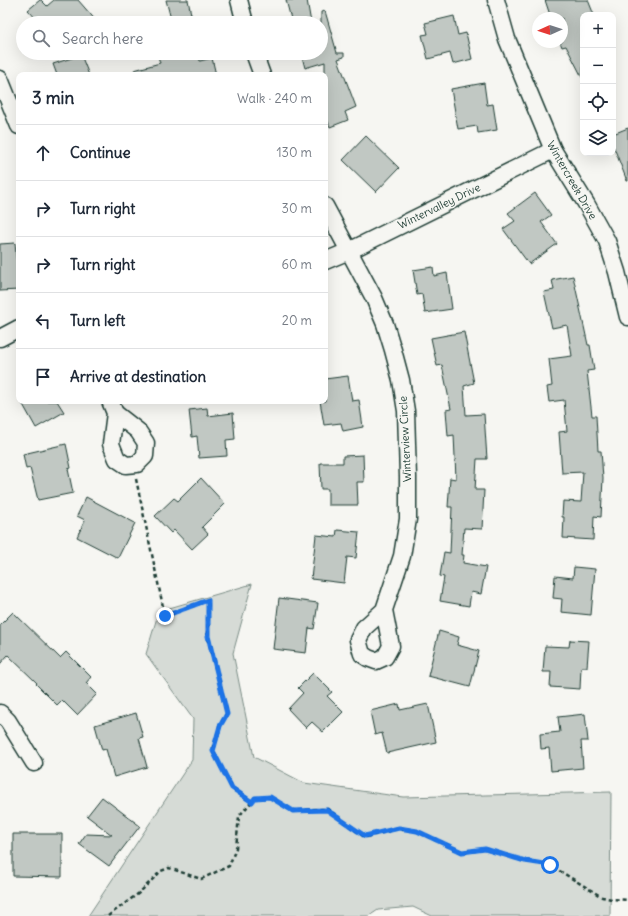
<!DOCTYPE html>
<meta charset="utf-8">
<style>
:root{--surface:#fff;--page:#f2f2f3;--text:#1f2937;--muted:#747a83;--line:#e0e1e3}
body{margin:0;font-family:Delius,sans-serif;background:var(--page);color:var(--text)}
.controls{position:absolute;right:12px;top:12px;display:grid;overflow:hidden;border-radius:8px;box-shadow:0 4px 16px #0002}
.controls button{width:36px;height:36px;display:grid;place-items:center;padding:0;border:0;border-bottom:1px solid var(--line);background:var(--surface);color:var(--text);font:20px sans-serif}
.compass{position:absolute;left:532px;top:12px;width:36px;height:36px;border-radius:50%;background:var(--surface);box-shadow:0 4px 16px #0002;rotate:267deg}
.stop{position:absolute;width:12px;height:12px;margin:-9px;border:3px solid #1a73e8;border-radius:50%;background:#fff}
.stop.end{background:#1a73e8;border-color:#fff;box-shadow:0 1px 4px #0008}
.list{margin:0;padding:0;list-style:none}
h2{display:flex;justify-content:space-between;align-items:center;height:52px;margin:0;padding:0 16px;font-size:17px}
h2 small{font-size:13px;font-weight:400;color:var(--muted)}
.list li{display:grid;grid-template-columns:26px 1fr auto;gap:12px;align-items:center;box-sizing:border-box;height:56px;padding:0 16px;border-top:1px solid var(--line)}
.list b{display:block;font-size:15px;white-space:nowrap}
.list em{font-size:13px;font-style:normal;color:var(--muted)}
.icon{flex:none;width:22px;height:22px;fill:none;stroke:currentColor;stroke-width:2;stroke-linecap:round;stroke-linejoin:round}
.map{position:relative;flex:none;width:628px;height:916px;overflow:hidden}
.search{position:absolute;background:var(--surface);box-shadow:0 4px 16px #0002;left:16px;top:16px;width:312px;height:44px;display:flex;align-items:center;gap:10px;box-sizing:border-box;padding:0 14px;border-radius:22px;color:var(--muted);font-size:15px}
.panel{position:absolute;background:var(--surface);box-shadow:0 4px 16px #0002;left:16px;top:72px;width:312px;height:332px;border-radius:8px}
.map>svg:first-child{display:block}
.green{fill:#d6dbd6;stroke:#7a8c85}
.building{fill:#c1c8c3;stroke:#1f3d34}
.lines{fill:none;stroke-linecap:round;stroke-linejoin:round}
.street-casing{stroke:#1f3d34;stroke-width:19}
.path{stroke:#1f3d34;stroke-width:2.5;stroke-dasharray:4 3;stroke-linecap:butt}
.street{stroke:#f6f6f2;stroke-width:16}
.route{stroke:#1a73e8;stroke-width:5}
.labels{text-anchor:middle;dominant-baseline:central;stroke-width:3;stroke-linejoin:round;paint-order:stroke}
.street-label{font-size:11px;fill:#1f3d34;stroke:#f6f6f2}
</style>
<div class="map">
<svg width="628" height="916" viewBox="0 0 628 916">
<rect width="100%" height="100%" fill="#f6f6f2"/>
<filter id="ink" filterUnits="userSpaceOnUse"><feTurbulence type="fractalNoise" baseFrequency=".025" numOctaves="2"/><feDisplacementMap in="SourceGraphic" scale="8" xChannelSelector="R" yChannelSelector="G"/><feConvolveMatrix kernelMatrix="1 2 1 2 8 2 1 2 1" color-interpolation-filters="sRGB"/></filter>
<g filter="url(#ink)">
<!-- green -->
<path class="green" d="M252 584 233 653 254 757 304 783 403 797 611 792 610 916H432L413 907 378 910 369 916H88L192 760 193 719 146 654 159 611Z"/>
<!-- building -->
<g class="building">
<path d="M40 0H41L47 6 54 0H78L98 23H40L28 10Z"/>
<path d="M166 0H188L192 19 176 23H172Z"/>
<path d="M286 0H307L311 23H292Z"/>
<path d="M545 0H588L594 15H583V79L566 46 562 47 560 42H562V18H551Z"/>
<path d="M325 11 337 53H344V57L338 59 356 107 345 112 348 120 330 127 325 114V62L305 68 301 53H321V12Z"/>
<path d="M454 16 458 35 466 33 472 59 453 64 450 53 428 59 422 35 428 34 425 23Z"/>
<path d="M157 53H198L200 61 212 58 216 75H134V70L160 63Z"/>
<path d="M81 55 89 75H57L53 64Z"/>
<path d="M484 83 487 105 493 104 497 130 478 133 477 126 458 129 451 89Z"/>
<path d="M628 128V181H627L613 145V134Z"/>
<path d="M366 136 399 168 376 192 343 160Z"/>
<path d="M535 193 551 215 541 222 557 244 529 264 503 229 515 221 508 213Z"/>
<path d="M15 243 19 290 0 291V244Z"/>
<path d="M433 267 434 276 447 273 452 309 425 313 422 294 417 295 413 270Z"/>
<path d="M573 276 588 345H590L594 370 587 371 592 416H596L598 451H601L603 478 601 517 594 516 593 540 563 538 564 517H562L563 501 581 502 583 472 562 473 559 432 567 431 564 400 549 402 547 387 552 386 549 359 572 356 567 325 552 328 544 292 554 290 552 280Z"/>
<path d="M464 332 474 383 464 386 466 415 484 414 487 459H477L475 490H484L482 529 464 528 462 555H464L463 563 486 567 481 594 471 592 469 606 440 601 444 577 440 576 444 552 450 553 452 507H448L450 478 456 479 454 435 448 436 446 410 451 409 442 365 437 366 431 338Z"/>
<path d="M348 376 352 401 359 400 363 427 343 431 341 423 324 425 320 401H325V379Z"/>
<path d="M21 401H57L64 412 36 428Z"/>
<path d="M207 408 208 416 233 413 235 439 226 440 227 456 199 458 197 436 192 437 189 410Z"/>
<path d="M66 444 71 468 68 469 73 493 38 500 30 468 26 469 23 454Z"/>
<path d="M363 455 364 482H357L358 505H328V489H321L320 463H343V456Z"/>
<path d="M201 478 225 504 202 527 208 534 192 549 174 530 171 533 155 516 174 498 178 501Z"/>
<path d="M86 497 135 523 118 558 77 537 85 520 77 516Z"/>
<path d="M337 530 359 532 356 558 347 557 344 583 311 579 316 535 336 537Z"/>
<path d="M574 567 595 569 591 615 561 612 562 599 553 598 555 576 573 578Z"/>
<path d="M279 598 318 603 314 629 309 628 306 653 273 649Z"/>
<path d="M13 612 60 658 66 652 91 677 86 683 97 694 77 715 62 700 57 705 36 684 37 683 8 655 0 664V625Z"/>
<path d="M439 631 459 637 457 645 479 651 470 687 428 676Z"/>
<path d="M570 640 589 641 587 667H581L580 689 550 687 551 672H543L545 646 569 647Z"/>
<path d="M313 673 332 692 327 696 343 712 323 732 312 722 306 728 288 709 303 693 298 688Z"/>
<path d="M399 704 400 710 428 704 436 742 387 753 382 733 375 735 370 711Z"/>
<path d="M136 713 143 737 139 738 147 767 114 777 106 749 102 750 95 725Z"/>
<path d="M585 714 588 741H581L583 768 551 771 549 748 541 749 540 734 560 732 558 717Z"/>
<path d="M102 797 140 826 109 866 79 844 86 834 112 835 87 816Z"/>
<path d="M13 834H62V877L13 876Z"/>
</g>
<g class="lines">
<!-- street casing -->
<g class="street-casing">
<g id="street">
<path d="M239 0 245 23"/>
<path d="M496 0 507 39 553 150 587 205 607 241 617 272 628 317"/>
<path d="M254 53 262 75"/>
<path d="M0 79 19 126"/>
<path d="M325 206 374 298 385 324 393 350 401 380 406 411 408 477V519L402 556 384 610 364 628 358 640 362 654 368 658 376 661 385 657 391 646 384 610"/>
<path d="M325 261 349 251 553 150"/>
<path d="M0 338 19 328"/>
<path d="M110 401 115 413 111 444 117 459 126 465 137 464 145 456 146 443 138 431 115 413"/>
<path d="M0 713 8 721 34 763"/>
</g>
</g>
<!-- path -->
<g class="path">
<path d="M136 479 165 616 208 600V636L227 713 220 726 213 751 232 788 252 802"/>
<path d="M108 916 139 893 161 871 169 868 201 879 229 866 236 848 239 816 255 798 270 797 293 811 327 809 365 837 399 828 417 831 462 852 485 849 525 861 550 865 602 897 612 899 628 900"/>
</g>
<!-- street -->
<use href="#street" class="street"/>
</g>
</g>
<g class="lines" filter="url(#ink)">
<!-- route -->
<path class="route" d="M165 616 208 600V636L227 714 220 726 213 751 232 788 252 802 255 798 270 797 293 811 327 810 365 836 399 828 417 831 462 852 485 849 525 861 550 865"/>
</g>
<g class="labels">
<!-- street labels -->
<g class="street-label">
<text transform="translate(572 180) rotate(60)">Wintercreek Drive</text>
<text transform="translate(439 206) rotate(-26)">Wintervalley Drive</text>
<text transform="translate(405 439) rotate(-93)">Winterview Circle</text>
</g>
</g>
</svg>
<div class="controls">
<button>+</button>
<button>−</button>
<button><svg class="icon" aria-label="locate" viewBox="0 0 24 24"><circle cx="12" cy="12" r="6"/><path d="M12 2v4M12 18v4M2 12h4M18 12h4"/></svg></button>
<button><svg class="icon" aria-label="layers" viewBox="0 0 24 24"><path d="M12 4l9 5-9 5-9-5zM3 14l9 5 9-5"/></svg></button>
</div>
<svg class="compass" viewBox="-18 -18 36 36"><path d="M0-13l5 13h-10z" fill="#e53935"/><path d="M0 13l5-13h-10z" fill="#747a83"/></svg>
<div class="stop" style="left:550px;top:865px"></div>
<div class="stop end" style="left:165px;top:616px"></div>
<div class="search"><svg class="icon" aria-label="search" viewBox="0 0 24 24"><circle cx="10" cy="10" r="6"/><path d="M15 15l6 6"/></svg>Search here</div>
<section class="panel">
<h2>3 min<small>Walk · 240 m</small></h2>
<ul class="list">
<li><svg class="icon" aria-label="ahead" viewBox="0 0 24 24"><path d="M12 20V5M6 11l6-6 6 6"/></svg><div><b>Continue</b></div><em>130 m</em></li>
<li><svg class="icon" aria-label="right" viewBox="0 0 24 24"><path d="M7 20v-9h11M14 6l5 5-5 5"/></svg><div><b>Turn right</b></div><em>30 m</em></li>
<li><svg class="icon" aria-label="right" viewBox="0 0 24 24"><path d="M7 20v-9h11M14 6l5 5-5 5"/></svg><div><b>Turn right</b></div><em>60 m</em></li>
<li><svg class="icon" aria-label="left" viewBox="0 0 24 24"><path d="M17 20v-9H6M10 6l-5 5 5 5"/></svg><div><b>Turn left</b></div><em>20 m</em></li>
<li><svg class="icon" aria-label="arrive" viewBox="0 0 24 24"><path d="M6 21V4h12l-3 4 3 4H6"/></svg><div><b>Arrive at destination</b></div></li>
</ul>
</section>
</div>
